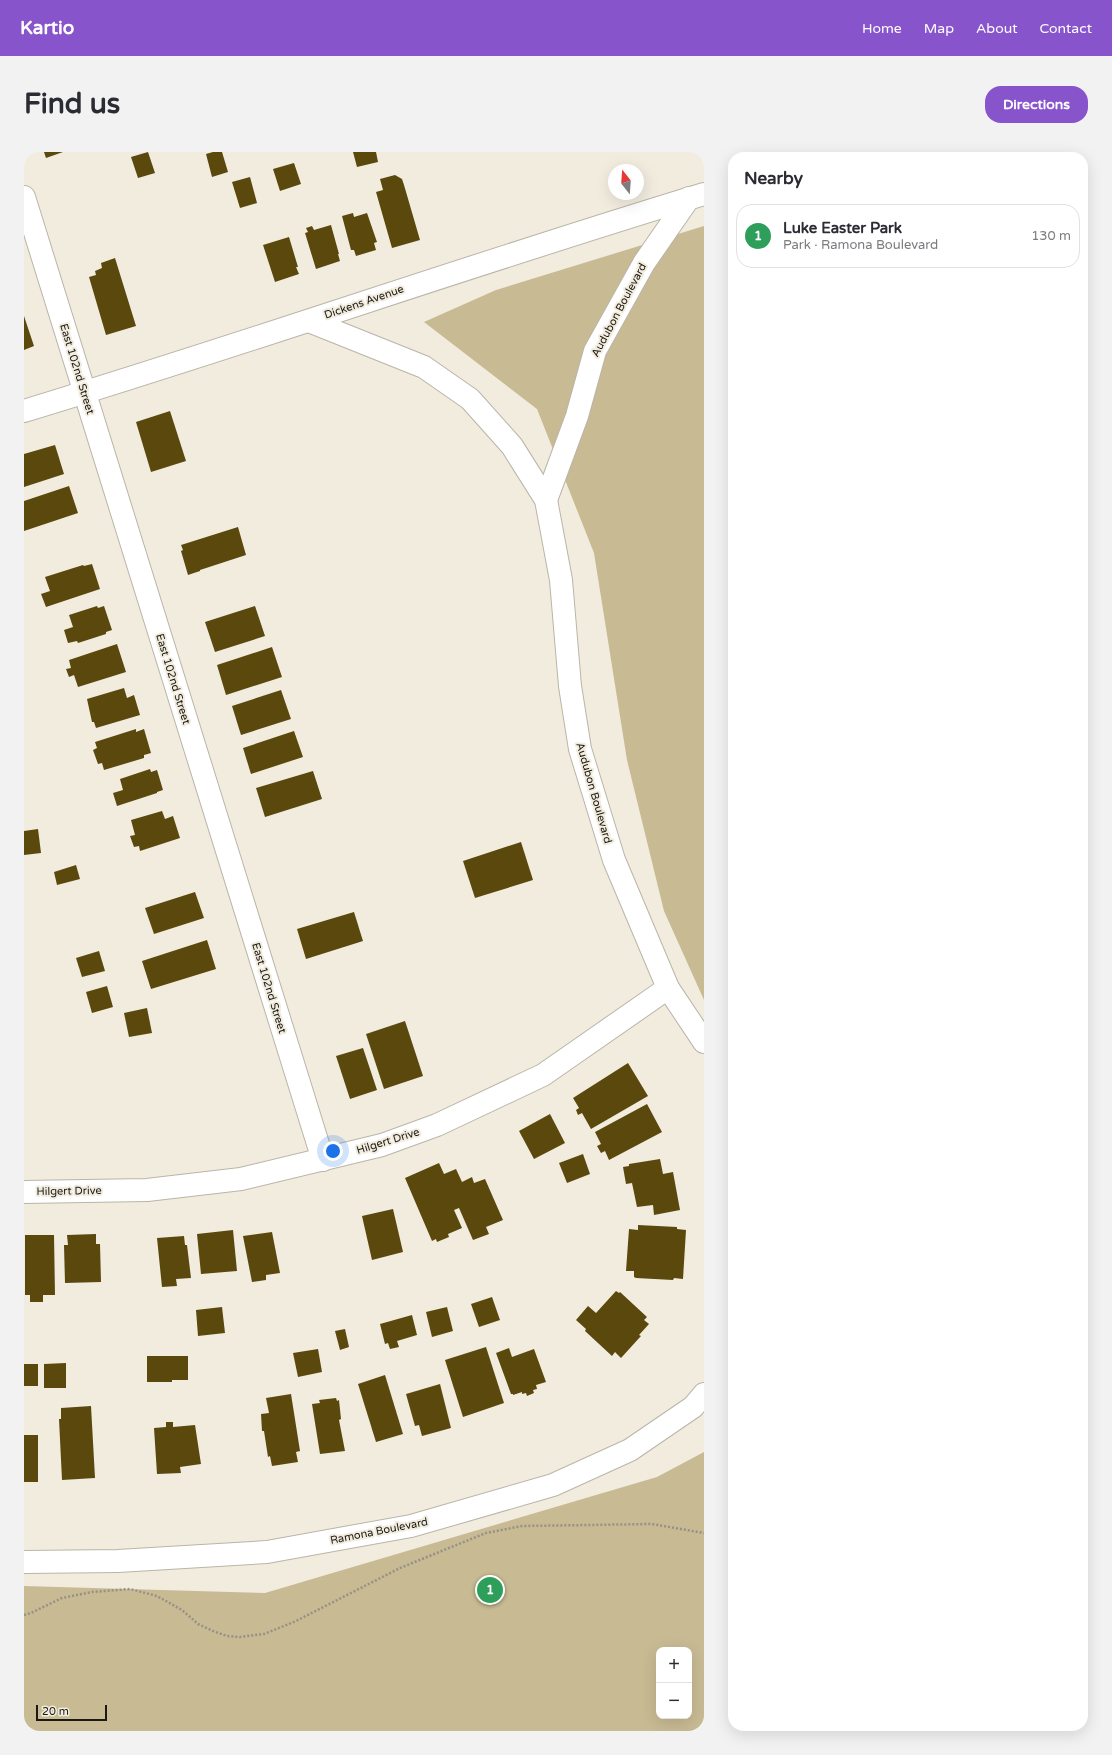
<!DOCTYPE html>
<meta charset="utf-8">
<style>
:root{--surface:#fff;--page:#f2f2f3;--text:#2b2b33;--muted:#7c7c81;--line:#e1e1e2;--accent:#8854cc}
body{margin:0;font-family:"Varela Round",sans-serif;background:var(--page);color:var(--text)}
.controls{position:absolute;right:12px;bottom:12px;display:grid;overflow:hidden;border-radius:8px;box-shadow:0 4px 16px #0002}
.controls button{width:36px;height:36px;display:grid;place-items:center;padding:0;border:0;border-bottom:1px solid var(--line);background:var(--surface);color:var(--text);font:20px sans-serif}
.compass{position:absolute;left:584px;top:12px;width:36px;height:36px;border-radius:50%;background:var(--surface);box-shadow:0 4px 16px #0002;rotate:343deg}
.scale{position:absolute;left:12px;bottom:10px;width:71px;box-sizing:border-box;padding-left:4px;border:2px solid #1b1914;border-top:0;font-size:11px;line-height:14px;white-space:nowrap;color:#1b1914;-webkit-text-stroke:3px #f1ecde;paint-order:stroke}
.you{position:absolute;left:309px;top:999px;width:14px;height:14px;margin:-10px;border:3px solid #fff;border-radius:50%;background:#1a73e8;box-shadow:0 0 0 6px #1a73e833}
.badge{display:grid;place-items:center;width:26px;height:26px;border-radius:50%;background:var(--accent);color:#fff;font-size:13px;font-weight:700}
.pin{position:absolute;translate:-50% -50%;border:2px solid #fff;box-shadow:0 1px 4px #0006}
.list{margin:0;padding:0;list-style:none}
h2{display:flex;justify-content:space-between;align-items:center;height:52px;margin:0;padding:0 16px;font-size:17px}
h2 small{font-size:13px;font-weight:400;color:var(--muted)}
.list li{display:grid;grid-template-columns:26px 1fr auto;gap:12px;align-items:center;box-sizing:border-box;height:64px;margin:0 8px 8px;padding:0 8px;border:1px solid var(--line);border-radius:16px}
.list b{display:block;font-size:15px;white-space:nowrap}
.list p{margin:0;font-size:13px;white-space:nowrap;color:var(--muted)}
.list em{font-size:13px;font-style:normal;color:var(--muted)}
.map{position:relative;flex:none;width:680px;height:1579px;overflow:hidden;border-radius:16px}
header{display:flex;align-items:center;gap:24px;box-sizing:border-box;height:56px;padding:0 20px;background:var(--accent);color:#fff}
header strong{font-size:19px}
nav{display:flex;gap:22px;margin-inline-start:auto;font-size:14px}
.intro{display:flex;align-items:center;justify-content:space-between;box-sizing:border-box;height:96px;padding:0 24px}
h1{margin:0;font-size:28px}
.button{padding:10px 18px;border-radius:16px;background:var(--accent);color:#fff;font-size:14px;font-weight:700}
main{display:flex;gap:24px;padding:0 24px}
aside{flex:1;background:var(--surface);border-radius:16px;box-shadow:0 4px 16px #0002}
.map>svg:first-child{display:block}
.green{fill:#c8ba93;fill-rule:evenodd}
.building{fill:#5a480d}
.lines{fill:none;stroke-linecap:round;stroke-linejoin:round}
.minor-casing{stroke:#bab5a8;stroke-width:24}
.path{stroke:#959187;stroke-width:2.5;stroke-dasharray:2 2;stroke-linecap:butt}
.minor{stroke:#fff;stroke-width:22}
.labels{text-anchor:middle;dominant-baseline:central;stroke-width:4;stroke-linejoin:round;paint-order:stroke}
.street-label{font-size:11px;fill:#1b1914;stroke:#f1ecde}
</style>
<header>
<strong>Kartio</strong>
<nav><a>Home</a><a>Map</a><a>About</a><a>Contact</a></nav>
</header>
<div class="intro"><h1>Find us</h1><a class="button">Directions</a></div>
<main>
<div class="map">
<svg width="680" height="1579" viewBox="0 0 680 1579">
<rect width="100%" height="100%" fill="#f1ecde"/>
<!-- green -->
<g class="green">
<path d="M680 74V848L640 759 603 608 570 401 513 257 400 170 472 138Z"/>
<path d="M680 1300V1579H0V1434L241 1441 633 1325ZM635 1498H665V1564H635Z"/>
</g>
<!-- building -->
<g class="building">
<path d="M20 0H39L22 6Z"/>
<path d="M124 0 131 21 114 26 107 5Z"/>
<path d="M189 0H198L204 20 188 25 182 2Z"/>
<path d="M329 0H352L354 10 333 15Z"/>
<path d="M270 11 277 32 256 39 249 17Z"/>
<path d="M371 23 378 27 380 33 396 88 368 96 352 40 359 38 356 27Z"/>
<path d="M226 25 233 51 216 56 208 30Z"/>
<path d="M329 61 330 65 343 61 353 90 350 91 352 98 332 104 330 98H327L318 64Z"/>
<path d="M307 73 315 102H314L316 109 292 117 281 81 284 80 282 76 288 74 290 78Z"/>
<path d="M265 85 274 115H272L275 122 251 130 239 93Z"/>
<path d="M91 106 112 174 82 183 65 125 72 123 71 119 78 116 77 111Z"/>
<path d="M0 164 10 194 0 198Z"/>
<path d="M146 259 162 309 127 320 112 270Z"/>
<path d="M31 293 40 322 0 335V302Z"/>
<path d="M45 334 54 361 0 379V349Z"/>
<path d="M214 375 222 403 176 418V419L164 423 157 399 159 398 157 393Z"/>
<path d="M68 412 76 437 22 455 17 442 26 439 21 425 59 413 60 414Z"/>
<path d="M73 454 74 456 80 454 88 478 82 480V482L54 491 53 489 44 491 40 478 49 475 45 463Z"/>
<path d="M231 454 241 484 191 500 181 470Z"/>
<path d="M93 492 102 520 54 535 50 523 45 525 42 517 47 516 45 508Z"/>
<path d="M248 495 258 525 202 543 193 513Z"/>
<path d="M100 536 103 546 110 543 116 563 72 576 70 570H68L63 547Z"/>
<path d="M257 538 267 567 217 583 208 554Z"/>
<path d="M112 577V580L120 577 127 601 120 603V606L80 618 78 611 74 612 69 598 73 596 71 590Z"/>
<path d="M270 579 279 605 227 622 219 596Z"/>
<path d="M126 617 127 620 133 618 139 638 133 640V641L93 654 89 641 99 638 96 627Z"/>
<path d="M289 619 298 647 241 665 232 636Z"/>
<path d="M138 659 141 667 149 664 156 686 116 699 115 694 110 695 106 684 111 683 107 668Z"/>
<path d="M14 677 17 701 0 703V679Z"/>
<path d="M497 690 509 728 451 746 439 709Z"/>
<path d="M52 713 56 727 33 733 30 720Z"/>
<path d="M171 740 180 766 130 782 121 756Z"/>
<path d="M330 760 339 789 282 807 273 777Z"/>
<path d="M183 788 192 817 127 837 118 809Z"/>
<path d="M75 799 81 819 58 825 52 806Z"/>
<path d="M83 834 89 855 68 861 62 840Z"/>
<path d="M123 856 128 881 105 885 100 861Z"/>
<path d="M381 869 399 924 360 937 342 882Z"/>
<path d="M339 896 353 938 326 947 312 904Z"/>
<path d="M604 911 624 944 567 977 558 961 554 963 552 958 555 956 549 946Z"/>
<path d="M623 952 638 980 585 1008 581 999 577 1001 573 994 577 992 571 980Z"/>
<path d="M526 962 541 991 510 1007 495 979Z"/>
<path d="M559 1002 566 1022 543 1031 535 1011Z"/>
<path d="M636 1007 639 1022 649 1020 656 1058 630 1063 629 1053 613 1055 608 1031 602 1032 599 1015 605 1014V1012Z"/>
<path d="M415 1011 420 1022 432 1017 438 1030 448 1025 450 1031 461 1027 479 1068 462 1075 465 1082 449 1088 435 1056 430 1058 438 1076 424 1082 425 1085 413 1090 412 1087 408 1089 381 1026Z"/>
<path d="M369 1057 379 1100 348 1108 338 1064Z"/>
<path d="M614 1073 653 1075V1077L662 1078 659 1127 650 1126 649 1128 612 1126 610 1125V1119H602L605 1077 614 1078Z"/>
<path d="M209 1078 213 1119 177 1122 173 1082Z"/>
<path d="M248 1080 256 1121 242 1123V1128L228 1130 219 1084Z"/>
<path d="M72 1082V1092H76L77 1130 41 1131 40 1093H44L43 1083Z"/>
<path d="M1 1083H30L31 1143H19V1150H6V1143H1Z"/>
<path d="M160 1084 161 1093H163L167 1126 152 1127 153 1134 138 1135 133 1086Z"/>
<path d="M592 1139 595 1141 596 1140 623 1165 620 1168 625 1172 615 1183 617 1184 597 1206 591 1200 588 1204 561 1179 562 1177 552 1168 564 1154 572 1161Z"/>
<path d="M468 1145 476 1168 455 1175 447 1152Z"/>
<path d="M198 1155 201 1181 174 1184 172 1158Z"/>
<path d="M423 1155 429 1179 408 1185 402 1160Z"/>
<path d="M388 1163 393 1183 373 1189 375 1195 366 1197 364 1191 361 1192 356 1172Z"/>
<path d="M321 1177 325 1195 316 1198 311 1179Z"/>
<path d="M462 1195 480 1251 439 1265 421 1208Z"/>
<path d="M485 1196 488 1205 510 1197 522 1230 512 1233 513 1237 509 1238 510 1241 503 1244 502 1241 498 1242V1240L489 1243V1242H487L472 1201Z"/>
<path d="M294 1197 298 1220 274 1225 269 1201Z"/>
<path d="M123 1204H164V1228H148V1230H123Z"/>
<path d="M42 1211V1236H20V1212Z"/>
<rect x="0" y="1212" width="14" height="22"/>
<path d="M361 1223 379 1282 352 1290 334 1232Z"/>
<path d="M416 1232 427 1276 398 1284 395 1273 391 1274 382 1242Z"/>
<path d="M267 1242 276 1299 272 1300 274 1310 248 1314 246 1304 244 1305 240 1279H238L237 1262 245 1261 242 1246Z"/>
<path d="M312 1246 313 1249 315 1248 317 1267 315 1268 321 1299 296 1302 288 1252 296 1251 295 1248Z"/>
<path d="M67 1254 71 1326 38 1328 35 1267H37V1256Z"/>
<path d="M142 1270H149V1275L171 1273 177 1312 156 1315 157 1321 133 1322 130 1276 142 1275Z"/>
<rect x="0" y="1283" width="14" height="47"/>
</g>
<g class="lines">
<!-- minor casing -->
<g class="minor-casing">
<g id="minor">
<path d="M0 45 299 1008"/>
<path d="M285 169 400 215 446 247 488 294 522 348 537 428 546 534 556 597 590 708 644 836 680 890"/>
<path d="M0 259C228 190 452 111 680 42"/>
<path d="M522 348 553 264 571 199 620 111 665 46"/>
<path d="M0 1040 123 1038 217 1027 358 993 413 973 519 923 644 836"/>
<path d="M0 1410 94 1409 243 1400 387 1374 529 1333 606 1298 669 1255 680 1242"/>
</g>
</g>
<!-- path -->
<path class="path" d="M0 1463 7 1461 38 1446 68 1440 106 1437 133 1444 158 1458 174 1472 189 1479 203 1484 216 1485 240 1482 272 1469 376 1416 462 1381 498 1374 628 1372 680 1381"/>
<!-- minor -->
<use href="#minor" class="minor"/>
</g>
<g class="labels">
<!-- street labels -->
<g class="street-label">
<text transform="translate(340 150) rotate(-19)">Dickens Avenue</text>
<text transform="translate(595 158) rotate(-62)">Audubon Boulevard</text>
<text transform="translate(53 217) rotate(73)">East 102nd Street</text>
<text transform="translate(149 527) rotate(73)">East 102nd Street</text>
<text transform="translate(570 641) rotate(74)">Audubon Boulevard</text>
<text transform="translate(245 836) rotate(73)">East 102nd Street</text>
<text transform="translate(364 989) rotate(-17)">Hilgert Drive</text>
<text transform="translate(45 1039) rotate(-1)">Hilgert Drive</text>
<text transform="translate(355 1379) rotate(-11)">Ramona Boulevard</text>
</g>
</g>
</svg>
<div class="controls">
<button>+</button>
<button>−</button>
</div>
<svg class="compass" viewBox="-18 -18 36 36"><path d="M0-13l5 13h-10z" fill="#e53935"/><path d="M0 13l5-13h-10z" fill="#7c7c81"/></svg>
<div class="scale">20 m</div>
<div class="you"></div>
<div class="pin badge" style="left:466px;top:1438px;background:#2e9e5b">1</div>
</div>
<aside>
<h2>Nearby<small></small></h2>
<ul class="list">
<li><span class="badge" style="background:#2e9e5b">1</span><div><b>Luke Easter Park</b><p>Park · Ramona Boulevard</p></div><em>130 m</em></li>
</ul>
</aside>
</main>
